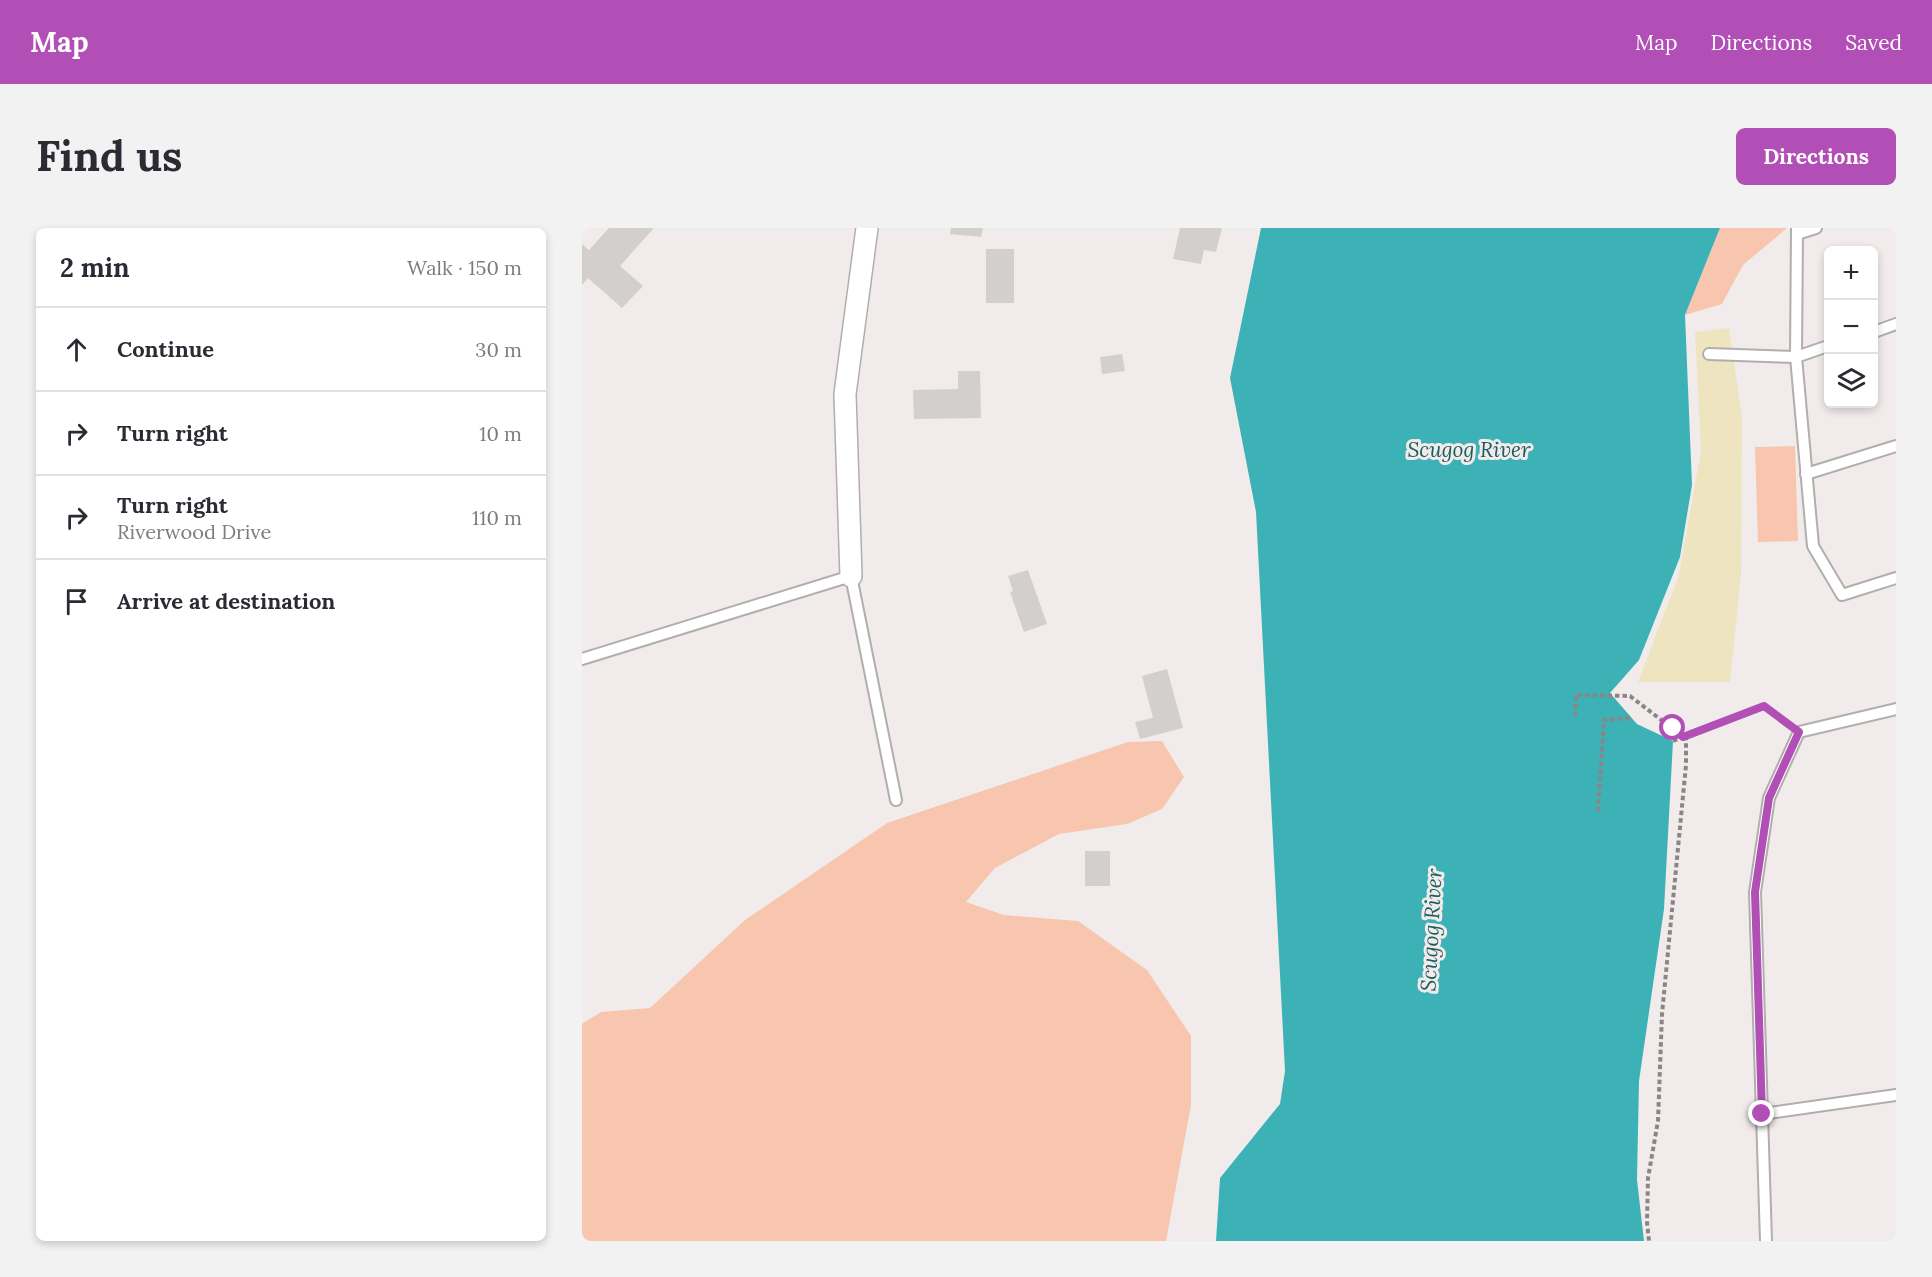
<!DOCTYPE html>
<meta charset="utf-8">
<style>
:root{--surface:#fff;--page:#f2f2f3;--text:#2b2b33;--muted:#7c7c81;--line:#e1e1e2;--accent:#b14fb6}
body{margin:0;font-family:Lora,serif;background:var(--page);color:var(--text)}
.controls{position:absolute;right:18px;top:18px;display:grid;overflow:hidden;border-radius:9px;box-shadow:0 3px 9px #0003}
.controls button{width:54px;height:54px;display:grid;place-items:center;padding:0;border:0;border-bottom:2px solid var(--line);background:var(--surface);color:var(--text);font:30px sans-serif}
.stop{position:absolute;width:18px;height:18px;margin:-14px;border:4px solid #b14fb6;border-radius:50%;background:#fff}
.stop.end{background:#b14fb6;border-color:#fff;box-shadow:0 2px 6px #0008}
.list{margin:0;padding:0;list-style:none}
h2{display:flex;justify-content:space-between;align-items:center;height:78px;margin:0;padding:0 24px;font-size:26px}
h2 small{font-size:20px;font-weight:400;color:var(--muted)}
.list li{display:grid;grid-template-columns:39px 1fr auto;gap:18px;align-items:center;box-sizing:border-box;height:84px;padding:0 24px;border-top:2px solid var(--line)}
.list b{display:block;font-size:22px;white-space:nowrap}
.list p{margin:0;font-size:20px;white-space:nowrap;color:var(--muted)}
.list em{font-size:20px;font-style:normal;color:var(--muted)}
.icon{flex:none;width:33px;height:33px;fill:none;stroke:currentColor;stroke-width:2;stroke-linecap:round;stroke-linejoin:round}
.map{position:relative;flex:none;width:1314px;height:1013px;overflow:hidden;border-radius:9px}
header{display:flex;align-items:center;gap:36px;box-sizing:border-box;height:84px;padding:0 30px;background:var(--accent);color:#fff}
header strong{font-size:28px}
nav{display:flex;gap:33px;margin-inline-start:auto;font-size:21px}
.intro{display:flex;align-items:center;justify-content:space-between;box-sizing:border-box;height:144px;padding:0 36px}
h1{margin:0;font-size:42px}
.button{padding:15px 27px;border-radius:9px;background:var(--accent);color:#fff;font-size:21px;font-weight:700}
main{display:flex;gap:36px;padding:0 36px}
aside{flex:1;background:var(--surface);border-radius:9px;box-shadow:0 3px 9px #0003}
.map>svg:first-child{display:block}
.green{fill:#f8c6ae}
.sand{fill:#eee4bf}
.water{fill:#3db2b6}
.building{fill:#d3cfcd}
.lines{fill:none;stroke-linecap:round;stroke-linejoin:round}
.lane-casing{stroke:#b1aeac;stroke-width:14}
.street-casing{stroke:#b1aeac;stroke-width:24}
.path{stroke:#898685;stroke-width:4;stroke-dasharray:4.5 3;stroke-linecap:butt}
.lane{stroke:#fff;stroke-width:10}
.street{stroke:#fff;stroke-width:21}
.route{stroke:#b14fb6;stroke-width:8}
.labels{text-anchor:middle;dominant-baseline:central;stroke-width:6;stroke-linejoin:round;paint-order:stroke}
.water-label{font-size:21px;font-style:italic;fill:#1e5d5f;stroke:#f1eceb}
</style>
<header>
<strong>Map</strong>
<nav><a>Map</a><a>Directions</a><a>Saved</a></nav>
</header>
<div class="intro"><h1>Find us</h1><a class="button">Directions</a></div>
<main>
<aside>
<h2>2 min<small>Walk · 150 m</small></h2>
<ul class="list">
<li><svg class="icon" aria-label="ahead" viewBox="0 0 24 24"><path d="M12 20V5M6 11l6-6 6 6"/></svg><div><b>Continue</b></div><em>30 m</em></li>
<li><svg class="icon" aria-label="right" viewBox="0 0 24 24"><path d="M7 20v-9h11M14 6l5 5-5 5"/></svg><div><b>Turn right</b></div><em>10 m</em></li>
<li><svg class="icon" aria-label="right" viewBox="0 0 24 24"><path d="M7 20v-9h11M14 6l5 5-5 5"/></svg><div><b>Turn right</b><p>Riverwood Drive</p></div><em>110 m</em></li>
<li><svg class="icon" aria-label="arrive" viewBox="0 0 24 24"><path d="M6 21V4h12l-3 4 3 4H6"/></svg><div><b>Arrive at destination</b></div></li>
</ul>
</aside>
<div class="map">
<svg width="1314" height="1013" viewBox="0 0 1314 1013">
<rect width="100%" height="100%" fill="#f1eceb"/>
<!-- green -->
<g class="green">
<path d="M1138 0H1205L1161 37 1140 76 1103 87Z"/>
<path d="M1213 218 1216 313 1176 314 1173 219Z"/>
<path d="M580 513 602 549 580 581 545 596 477 606 413 640 384 674 422 687 496 693 565 742 609 808V877L584 1013H0V796L19 784 68 780 163 692 305 595 546 514Z"/>
</g>
<!-- sand -->
<path class="sand" d="M1147 100 1160 189 1159 347 1148 454H1056L1097 347 1119 222 1113 104Z"/>
<!-- water -->
<path class="water" d="M679 0H1138L1103 87 1110 257 1098 329 1057 432 1028 465 1055 496 1091 513 1082 681 1057 853 1055 952 1062 1013H634L638 950 698 876 703 843 674 284 648 150Z"/>
<!-- building -->
<g class="building">
<path d="M27 0H72L38 38 61 58 40 80 6 50 0 57V16L7 22Z"/>
<path d="M369 0H401L399 9 368 6Z"/>
<path d="M598 0H640L634 24 622 22 619 36 591 31Z"/>
<rect x="404" y="21" width="28" height="54"/>
<path d="M540 126 543 143 520 146 518 129Z"/>
<path d="M376 143H398L399 190 332 191 331 162 376 161Z"/>
<path d="M446 342 465 396 442 404 428 364 431 363 426 348Z"/>
<path d="M585 441 601 500 558 511 553 494 571 490 560 448Z"/>
<rect x="503" y="623" width="25" height="35"/>
</g>
<g class="lines">
<!-- lane casing -->
<g class="lane-casing">
<g id="lane">
<path d="M1215 0 1214 129 1231 318 1260 367 1314 350"/>
<path d="M1215 6 1234 0"/>
<path d="M1292 104 1314 96"/>
<path d="M1127 126 1214 129 1246 118"/>
<path d="M1224 246 1314 218"/>
<path d="M0 431 269 348 314 572"/>
<path d="M1180 886 1314 867"/>
<path d="M1184 1013 1173 664 1187 570 1217 504 1314 481"/>
</g>
</g>
<!-- street casing -->
<g class="street-casing">
<path id="street" d="M269 348 263 166 285 0"/>
</g>
<!-- path -->
<g class="path">
<path d="M993 488 994 467 1048 468 1104 511V537L1080 786 1076 893 1066 950 1065 994 1067 1013"/>
<path d="M1091 513 1182 478 1205 495"/>
<path d="M1016 583 1022 492 1049 490"/>
</g>
<!-- lane -->
<use href="#lane" class="lane"/>
<!-- street -->
<use href="#street" class="street"/>
</g>
<g class="lines">
<!-- route -->
<path class="route" d="M1091 500 1101 509 1182 478 1217 504 1187 570 1173 664 1180 886"/>
</g>
<g class="labels">
<!-- water labels -->
<g class="water-label">
<text x="887" y="221">Scugog River</text>
<text transform="translate(849 702) rotate(-87)">Scugog River</text>
</g>
</g>
</svg>
<div class="controls">
<button>+</button>
<button>−</button>
<button><svg class="icon" aria-label="layers" viewBox="0 0 24 24"><path d="M12 4l9 5-9 5-9-5zM3 14l9 5 9-5"/></svg></button>
</div>
<div class="stop" style="left:1091px;top:500px"></div>
<div class="stop end" style="left:1180px;top:886px"></div>
</div>
</main>
